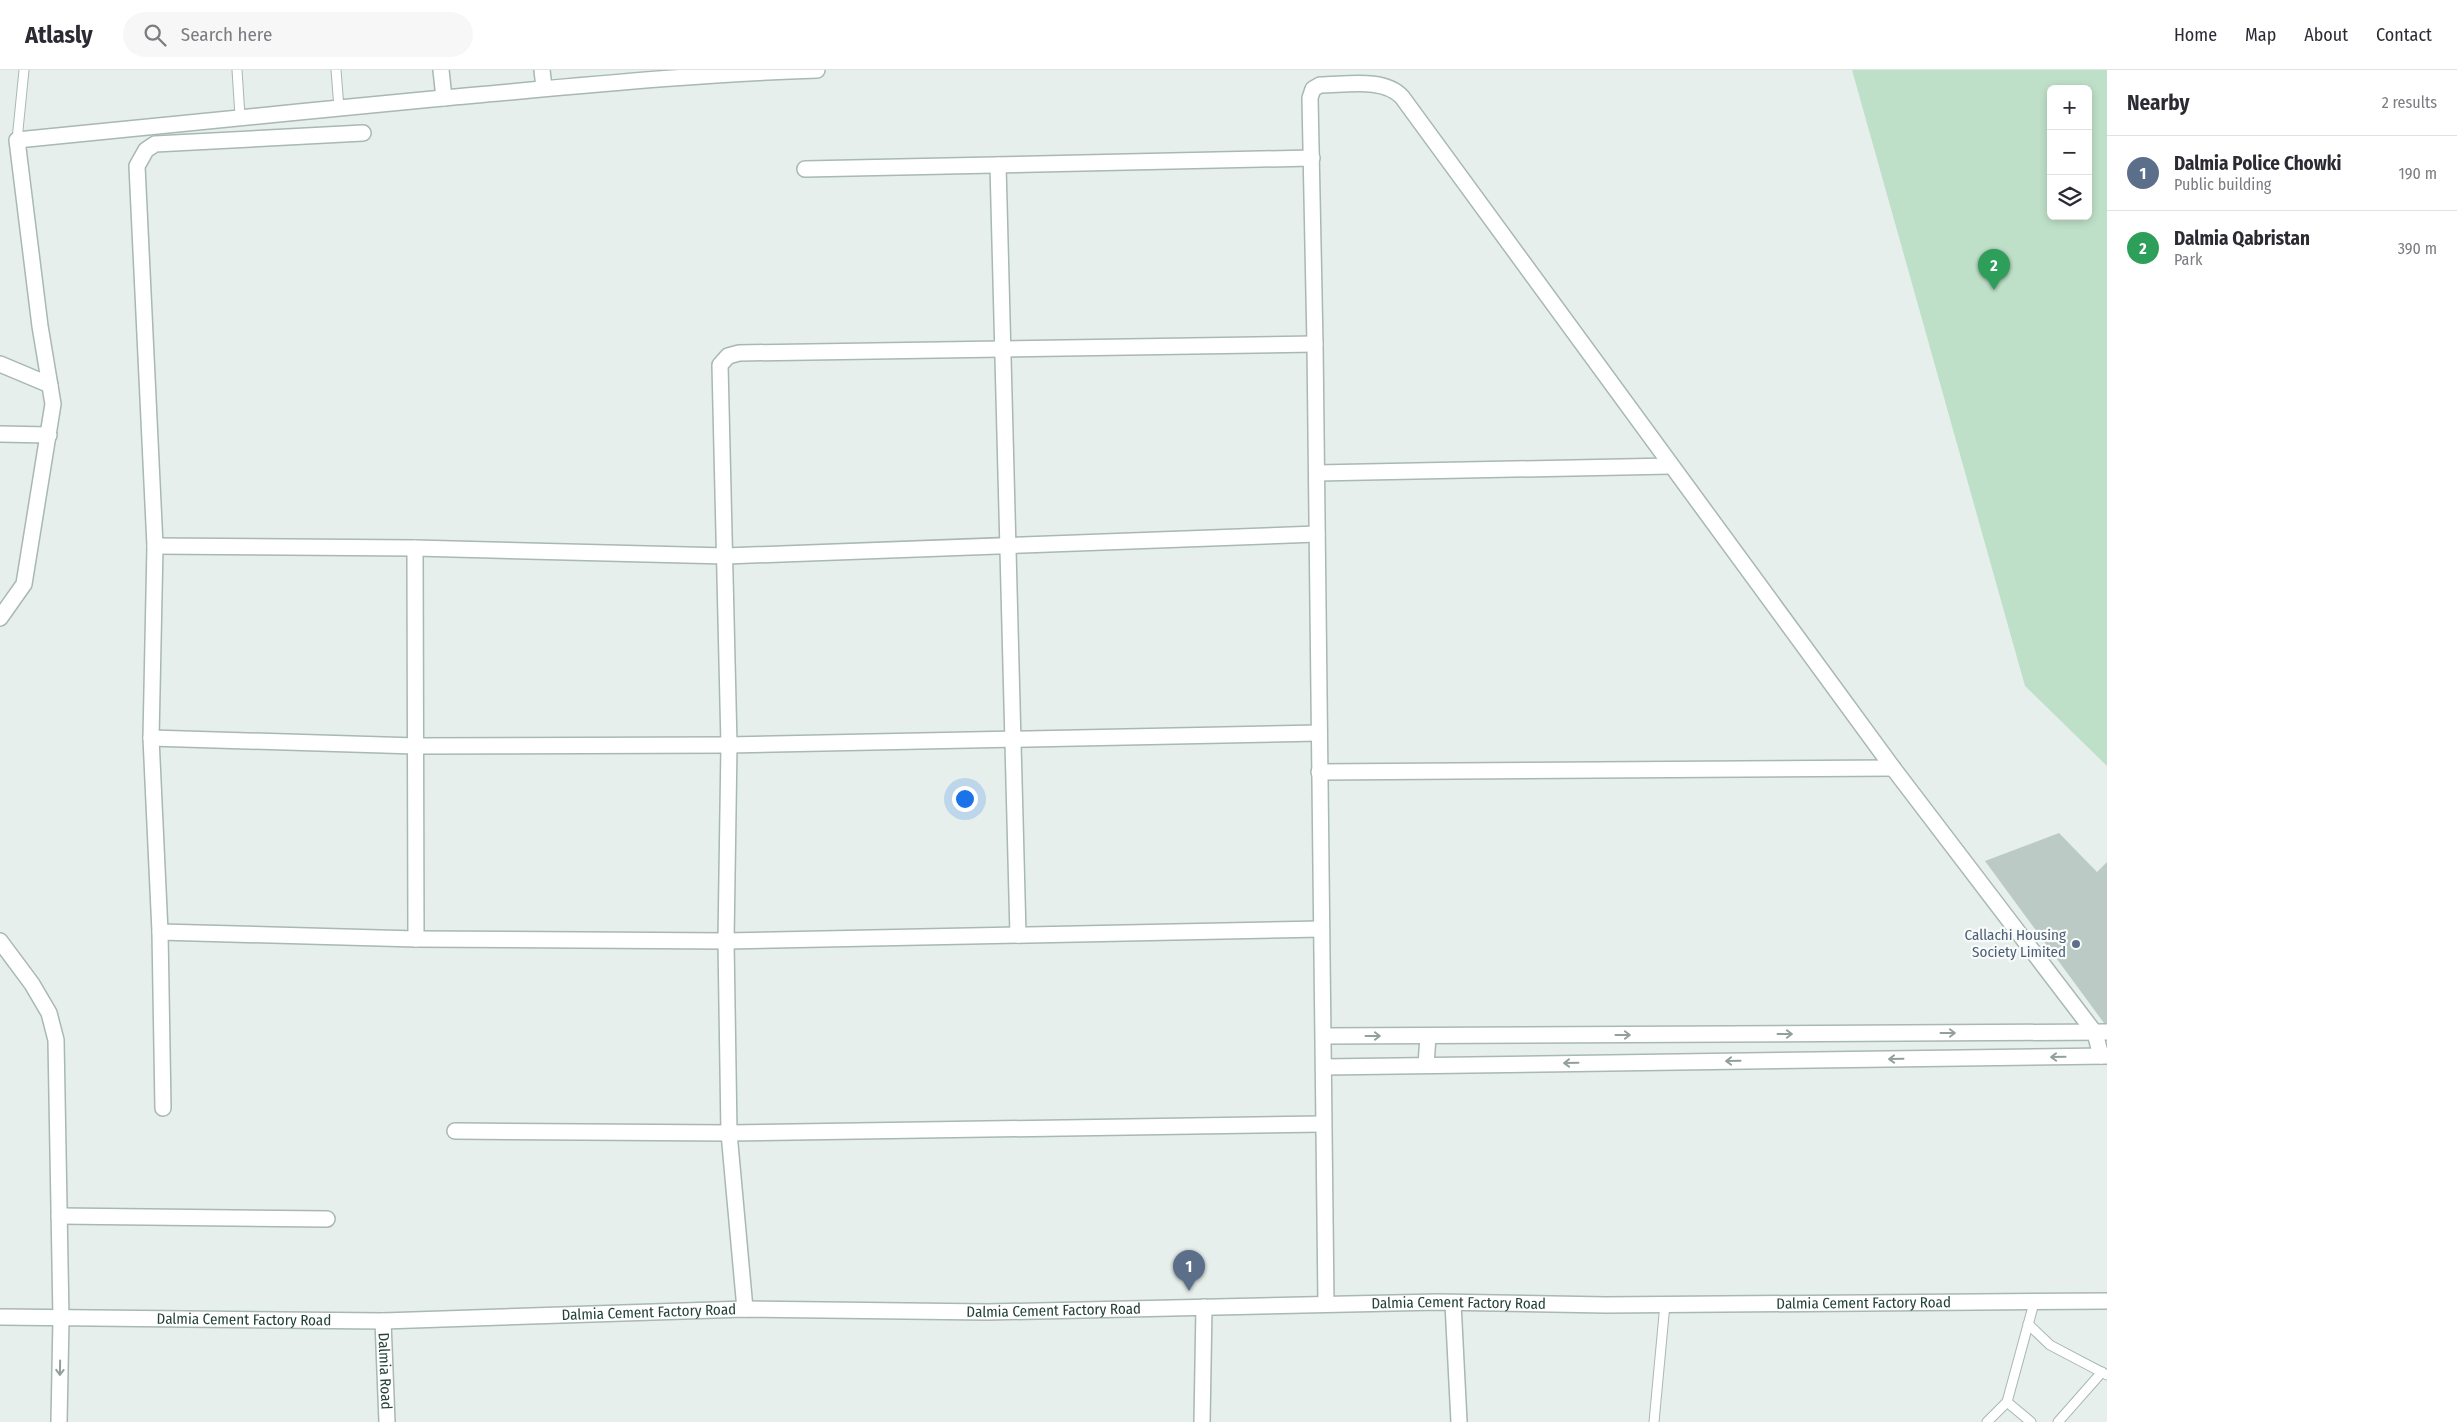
<!DOCTYPE html>
<meta charset="utf-8">
<style>
:root{--surface:#fff;--page:#f7f7f7;--text:#2b2b33;--muted:#7c7c81;--line:#e1e1e2;--accent:#855347}
body{margin:0;font-family:"Fira Sans Condensed",sans-serif;background:var(--page);color:var(--text)}
.controls{position:absolute;right:15px;top:15px;display:grid;overflow:hidden;border-radius:8px;box-shadow:0 2px 8px #0003}
.controls button{width:45px;height:45px;display:grid;place-items:center;padding:0;border:0;border-bottom:1px solid var(--line);background:var(--surface);color:var(--text);font:25px sans-serif}
.you{position:absolute;left:964px;top:728px;width:18px;height:18px;margin:-12px;border:4px solid #fff;border-radius:50%;background:#1a73e8;box-shadow:0 0 0 8px #1a73e833}
.badge{display:grid;place-items:center;width:32px;height:32px;border-radius:50%;background:var(--accent);color:#fff;font-size:16px;font-weight:700}
.pin{position:absolute;translate:-50% -41px;filter:drop-shadow(0 1px 2px #0008)}
.pin::after{content:'';position:absolute;top:26px;width:18px;height:15px;background:inherit;clip-path:polygon(0 0,100% 0,50% 100%)}
.list{margin:0;padding:0;list-style:none}
h2{display:flex;justify-content:space-between;align-items:center;height:65px;margin:0;padding:0 20px;font-size:21px}
h2 small{font-size:16px;font-weight:400;color:var(--muted)}
.list li{display:grid;grid-template-columns:32px 1fr auto;gap:15px;align-items:center;box-sizing:border-box;height:75px;padding:0 20px;border-top:1px solid var(--line)}
.list b{display:block;font-size:19px;white-space:nowrap}
.list p{margin:0;font-size:16px;white-space:nowrap;color:var(--muted)}
.list em{font-size:16px;font-style:normal;color:var(--muted)}
.icon{flex:none;width:28px;height:28px;fill:none;stroke:currentColor;stroke-width:2;stroke-linecap:round;stroke-linejoin:round}
.map{position:relative;flex:none;width:2107px;height:1352px;overflow:hidden}
header{display:flex;align-items:center;gap:30px;box-sizing:border-box;height:70px;padding:0 25px;background:var(--surface);border-bottom:1px solid var(--line)}
header strong{font-size:24px}
nav{display:flex;gap:28px;margin-inline-start:auto;font-size:18px}
.search{width:350px;height:45px;background:var(--page);display:flex;align-items:center;gap:12px;box-sizing:border-box;padding:0 18px;border-radius:28px;color:var(--muted);font-size:19px}
main{display:flex}
aside{flex:1;background:var(--surface)}
.map>svg:first-child{display:block}
.green{fill:#bfe0c8;fill-rule:evenodd}
.building{fill:#bbcac4}
.lines{fill:none;stroke-linecap:round;stroke-linejoin:round}
.lane-casing{stroke:#a8b8b2;stroke-width:11}
.street-casing{stroke:#a8b8b2;stroke-width:18}
.lane{stroke:#fff;stroke-width:9}
.street{stroke:#fff;stroke-width:15}
.oneway{stroke:#92a09c}
.service-dot{fill:#5c6f8a;stroke:#f7fbf9;stroke-width:2}
.labels{text-anchor:middle;dominant-baseline:central;stroke-width:4.5;stroke-linejoin:round;paint-order:stroke}
.service-label{font-size:15px;fill:#4e5e75;stroke:#f7fbf9;text-anchor:end}
.street-label{font-size:15px;fill:#24423a;stroke:#f7fbf9}
</style>
<header>
<strong>Atlasly</strong>
<div class="search"><svg class="icon" aria-label="search" viewBox="0 0 24 24"><circle cx="10" cy="10" r="6"/><path d="M15 15l6 6"/></svg>Search here</div>
<nav><a>Home</a><a>Map</a><a>About</a><a>Contact</a></nav>
</header>
<main>
<div class="map">
<svg width="2107" height="1352" viewBox="0 0 2107 1352">
<rect width="100%" height="100%" fill="#e6efeb"/>
<!-- green -->
<path class="green" d="M1852 0H2107V696L2025 616ZM2051 19H2088V146H2051Z"/>
<!-- building -->
<path class="building" d="M2059 763 2097 802 2107 792V953H2104L1985 791Z"/>
<g class="lines">
<!-- lane casing -->
<g class="lane-casing">
<g id="lane">
<path d="M237 0 240 46"/>
<path d="M336 0 339 38"/>
<path d="M17 70 24 0"/>
<path d="M2028 1254 2050 1275 2107 1305"/>
<path d="M2007 1332 2031 1352"/>
<path d="M1654 1352 1665 1234"/>
<path d="M1987 1352 2007 1332 2034 1233"/>
<path d="M2058 1352 2102 1302"/>
</g>
</g>
<!-- street casing -->
<g class="street-casing">
<g id="street">
<path d="M441 0 444 28"/>
<path d="M542 0 544 18"/>
<path d="M998 95 1018 865"/>
<path d="M805 99 1312 88"/>
<path d="M0 294 50 315"/>
<path d="M0 364 49 365"/>
<path d="M1317 403 1671 396"/>
<path d="M155 476 415 478 726 486 1317 464"/>
<path d="M415 478 416 869"/>
<path d="M0 548 24 514 53 334 40 256 17 70C159 55 301 42 443 28 568 17 692 4 817 0"/>
<path d="M151 668 416 676 729 675 1319 663"/>
<path d="M1319 702 1893 698"/>
<path d="M160 862 416 869 726 871 1321 859"/>
<path d="M0 871 32 914 49 943 56 970 61 1249 59 1352"/>
<path d="M1324 966 2107 962"/>
<path d="M1426 995 1428 966"/>
<path d="M1324 997 2107 986"/>
<path d="M163 1038 160 862 151 668 155 476 137 96 146 80 155 74 363 63"/>
<path d="M455 1061 729 1063 1323 1054"/>
<path d="M59 1146 327 1149"/>
<path d="M1453 1233 1459 1352"/>
<path d="M1326 1234 1315 274 1310 28 1313 19 1320 15C1345 15 1384 7 1402 27L1893 698 2095 963 2101 986"/>
<path d="M745 1239 729 1063 726 871 729 675 720 295 728 286 739 283 1315 274"/>
<path id="s1" d="M0 1247 383 1251 745 1239 988 1242 1438 1232 1606 1235 2107 1231"/>
<path id="s2" d="M383 1251 387 1352"/>
<path d="M1202 1352 1204 1237"/>
</g>
</g>
<!-- lane -->
<use href="#lane" class="lane"/>
<!-- street -->
<use href="#street" class="street"/>
</g>
<!-- one-way arrows -->
<defs><path id="oneway-shaft" d="M-6 0H5M1.5-3L5.5 0L1.5 3" fill="none" stroke-width="1.6" stroke-linecap="round" stroke-linejoin="round" transform="scale(1.25)"/></defs>
<g class="oneway">
<use href="#oneway-shaft" transform="translate(1948 963)"/>
<use href="#oneway-shaft" transform="translate(1785 964)"/>
<use href="#oneway-shaft" transform="translate(1623 965)"/>
<use href="#oneway-shaft" transform="translate(1373 966)"/>
<use href="#oneway-shaft" transform="translate(2058 987) rotate(179)"/>
<use href="#oneway-shaft" transform="translate(1896 989) rotate(179)"/>
<use href="#oneway-shaft" transform="translate(1733 991) rotate(179)"/>
<use href="#oneway-shaft" transform="translate(1571 993) rotate(179)"/>
<use href="#oneway-shaft" transform="translate(60 1298) rotate(91)"/>
</g>
<!-- markers -->
<circle class="service-dot" cx="2076" cy="874" r="5"/>
<g class="labels">
<!-- service labels -->
<g class="service-label">
<text x="2066" y="865">Callachi Housing<tspan x="2066" dy="17">Society Limited</tspan></text>
</g>
<!-- street labels -->
<g class="street-label">
<text stroke="none"><textPath href="#s1" startOffset="1864">Dalmia Cement Factory Road</textPath></text>
<text stroke="none"><textPath href="#s1" startOffset="1459">Dalmia Cement Factory Road</textPath></text>
<text stroke="none"><textPath href="#s1" startOffset="1054">Dalmia Cement Factory Road</textPath></text>
<text stroke="none"><textPath href="#s1" startOffset="649">Dalmia Cement Factory Road</textPath></text>
<text stroke="none"><textPath href="#s1" startOffset="244">Dalmia Cement Factory Road</textPath></text>
<text stroke="none"><textPath href="#s2" startOffset="50">Dalmia Road</textPath></text>
</g>
</g>
</svg>
<div class="controls">
<button>+</button>
<button>−</button>
<button><svg class="icon" aria-label="layers" viewBox="0 0 24 24"><path d="M12 4l9 5-9 5-9-5zM3 14l9 5 9-5"/></svg></button>
</div>
<div class="you"></div>
<div class="pin badge" style="left:1189px;top:1221px;background:#5c6f8a">1</div>
<div class="pin badge" style="left:1994px;top:220px;background:#2e9e5b">2</div>
</div>
<aside>
<h2>Nearby<small>2 results</small></h2>
<ul class="list">
<li><span class="badge" style="background:#5c6f8a">1</span><div><b>Dalmia Police Chowki</b><p>Public building</p></div><em>190 m</em></li>
<li><span class="badge" style="background:#2e9e5b">2</span><div><b>Dalmia Qabristan</b><p>Park</p></div><em>390 m</em></li>
</ul>
</aside>
</main>
